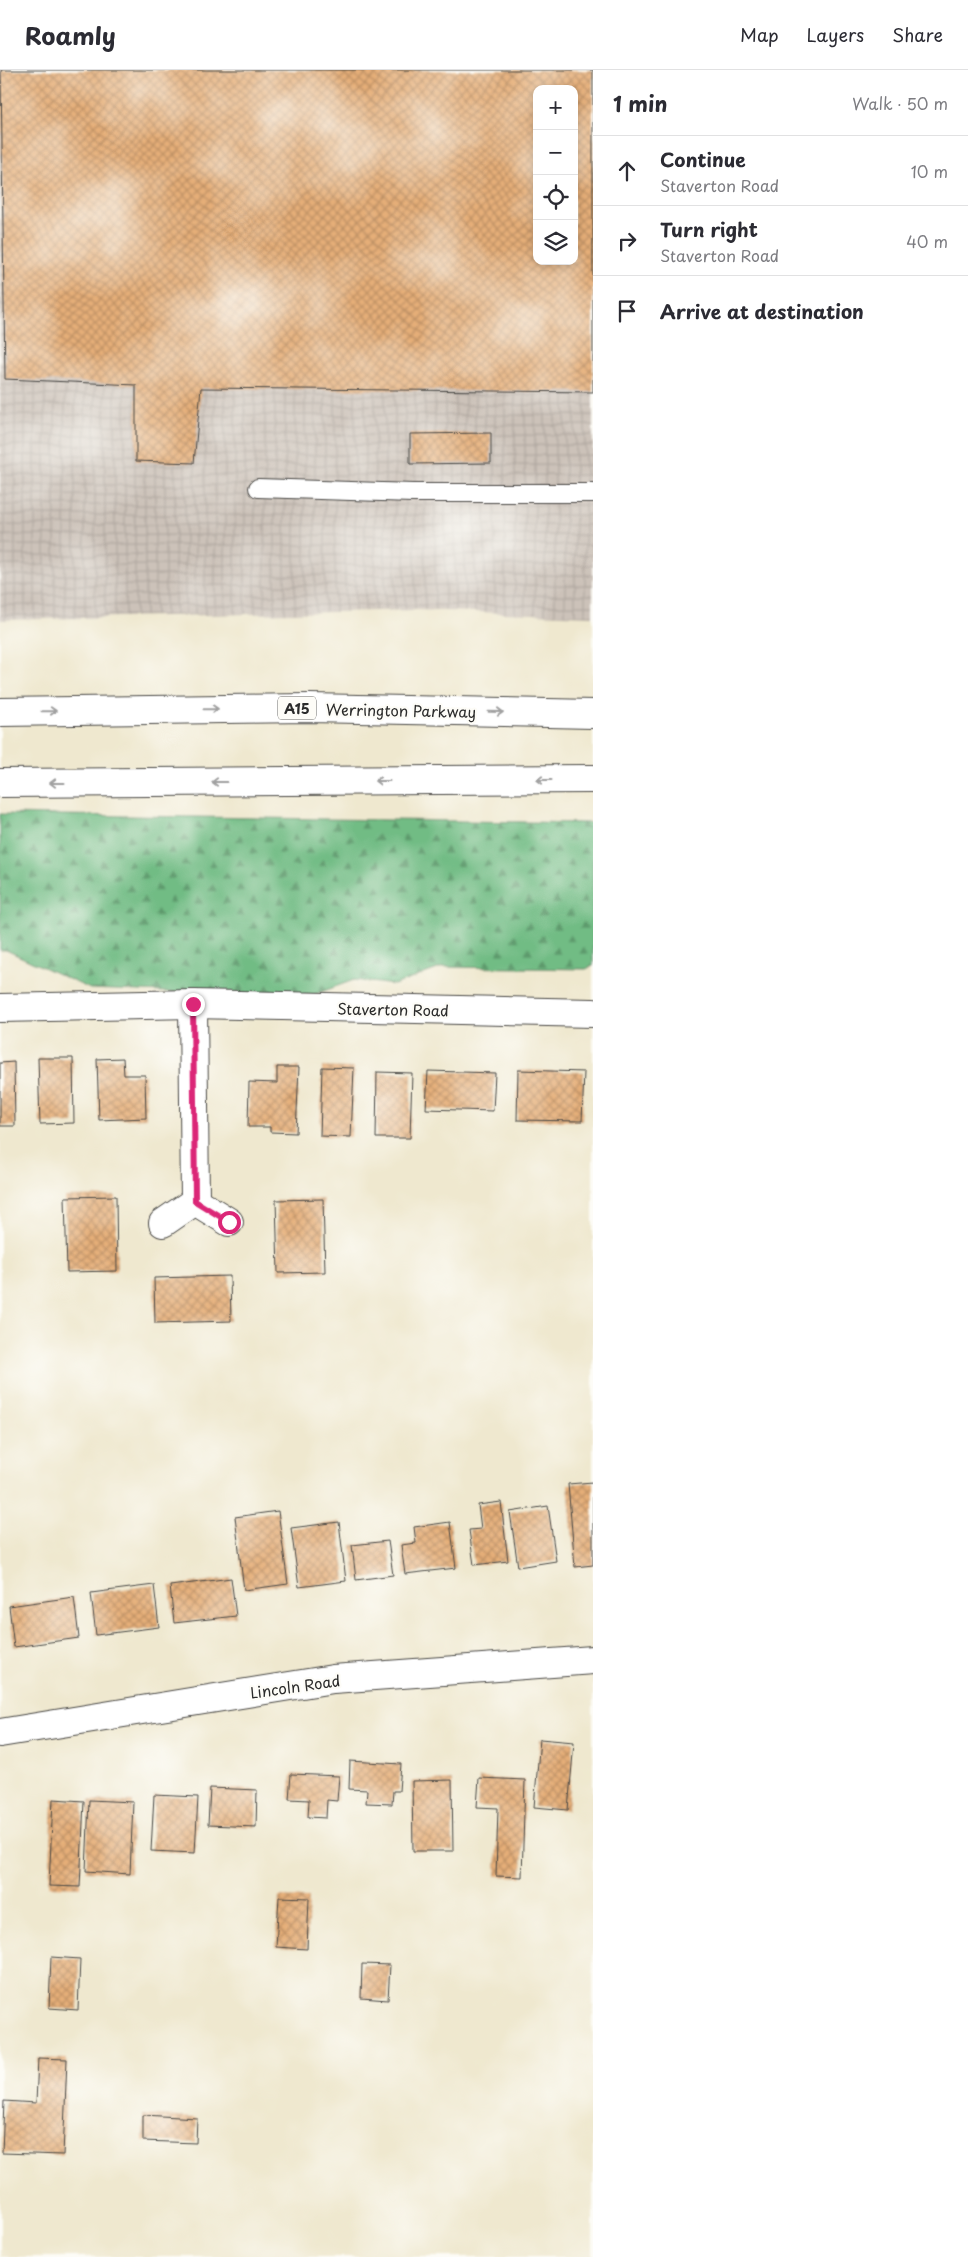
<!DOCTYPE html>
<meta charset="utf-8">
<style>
:root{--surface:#fff;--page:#f2f2f3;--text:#2b2b33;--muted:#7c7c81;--line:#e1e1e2}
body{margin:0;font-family:"Playpen Sans",sans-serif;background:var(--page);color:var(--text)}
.controls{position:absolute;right:15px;top:15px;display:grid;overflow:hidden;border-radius:10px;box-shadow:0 2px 8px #0003}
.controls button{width:45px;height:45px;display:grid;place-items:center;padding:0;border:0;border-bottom:1px solid var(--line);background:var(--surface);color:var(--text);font:25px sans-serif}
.stop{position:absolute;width:15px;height:15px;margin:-11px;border:4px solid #db2777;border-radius:50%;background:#fff}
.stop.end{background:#db2777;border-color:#fff;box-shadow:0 1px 5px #0008}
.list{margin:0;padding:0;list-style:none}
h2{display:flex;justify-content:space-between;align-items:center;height:65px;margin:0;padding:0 20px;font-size:21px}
h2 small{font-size:16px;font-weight:400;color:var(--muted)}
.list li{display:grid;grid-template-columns:32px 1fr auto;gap:15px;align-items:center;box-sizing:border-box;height:70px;padding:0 20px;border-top:1px solid var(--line)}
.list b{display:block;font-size:19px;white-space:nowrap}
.list p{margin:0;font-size:16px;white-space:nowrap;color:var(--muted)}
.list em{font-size:16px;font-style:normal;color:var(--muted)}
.icon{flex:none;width:28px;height:28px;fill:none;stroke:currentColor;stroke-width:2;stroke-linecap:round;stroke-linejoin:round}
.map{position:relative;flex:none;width:593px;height:2187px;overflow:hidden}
header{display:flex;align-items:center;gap:30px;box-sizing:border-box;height:70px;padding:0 25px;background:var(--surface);border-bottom:1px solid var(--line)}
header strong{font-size:24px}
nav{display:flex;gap:28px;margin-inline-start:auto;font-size:18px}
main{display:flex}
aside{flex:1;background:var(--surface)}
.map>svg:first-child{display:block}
.industrial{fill:url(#industrial-grid);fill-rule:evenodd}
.forest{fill:url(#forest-firs);stroke:#4e7458}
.building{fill:url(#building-cross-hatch);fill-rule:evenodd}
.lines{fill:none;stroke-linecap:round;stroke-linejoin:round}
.service-casing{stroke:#484744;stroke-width:20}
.minor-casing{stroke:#484744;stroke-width:30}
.tertiary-casing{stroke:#484744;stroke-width:30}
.trunk-casing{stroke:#484744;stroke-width:30}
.service{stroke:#fff;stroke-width:18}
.minor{stroke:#fff;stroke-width:28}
.tertiary{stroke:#fff;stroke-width:28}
.trunk{stroke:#fff;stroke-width:28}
.oneway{stroke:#a0a0a0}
.route{stroke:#db2777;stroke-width:6}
.labels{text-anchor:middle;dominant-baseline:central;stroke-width:4.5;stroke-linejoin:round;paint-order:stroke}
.shield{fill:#fdfcf7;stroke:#6a6a68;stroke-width:1}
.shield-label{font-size:14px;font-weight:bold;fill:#2b2b2b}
.street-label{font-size:15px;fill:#2b2b2b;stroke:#fdfcf7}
</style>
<header>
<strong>Roamly</strong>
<nav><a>Map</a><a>Layers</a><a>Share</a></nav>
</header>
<main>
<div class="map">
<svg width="593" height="2187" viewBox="0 0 593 2187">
<defs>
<pattern id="industrial-grid" width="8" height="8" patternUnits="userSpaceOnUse" patternTransform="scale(1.25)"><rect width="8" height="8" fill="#ccc2b9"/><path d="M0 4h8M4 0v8" fill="none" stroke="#afa79f"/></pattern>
<pattern id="forest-firs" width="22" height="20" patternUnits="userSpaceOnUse" patternTransform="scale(1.25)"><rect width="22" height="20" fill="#71bc84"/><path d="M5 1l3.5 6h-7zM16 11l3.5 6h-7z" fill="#5d996c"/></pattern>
<pattern id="building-cross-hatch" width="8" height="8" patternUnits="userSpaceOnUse" patternTransform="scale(1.25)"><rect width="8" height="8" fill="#e5ae78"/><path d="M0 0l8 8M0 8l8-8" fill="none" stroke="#ba8e63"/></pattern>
</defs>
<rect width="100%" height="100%" fill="#fdfcf7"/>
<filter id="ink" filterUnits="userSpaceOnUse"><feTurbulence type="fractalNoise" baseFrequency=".02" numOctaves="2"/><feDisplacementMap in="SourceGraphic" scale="10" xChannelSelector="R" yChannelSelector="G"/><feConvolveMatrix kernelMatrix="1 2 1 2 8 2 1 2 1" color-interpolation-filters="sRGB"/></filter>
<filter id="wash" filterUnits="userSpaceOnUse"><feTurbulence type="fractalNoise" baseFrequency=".0096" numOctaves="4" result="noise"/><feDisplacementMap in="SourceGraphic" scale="20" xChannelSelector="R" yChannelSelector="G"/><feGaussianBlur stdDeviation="1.12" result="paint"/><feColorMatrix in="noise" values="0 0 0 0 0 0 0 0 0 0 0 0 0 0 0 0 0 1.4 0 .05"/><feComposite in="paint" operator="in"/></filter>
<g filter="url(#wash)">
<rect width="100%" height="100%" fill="#efe8cf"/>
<!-- industrial -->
<path class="industrial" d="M0 0H593V546L417 540 0 550ZM537 19H574V191H537Z"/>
<!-- forest -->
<path class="forest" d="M0 744 593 753V896L586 899 443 897 394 915 354 910 313 925 261 926 90 919 6 880H0Z"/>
<g id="blocks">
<!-- building -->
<g class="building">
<path d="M1 0H593V322L201 318 194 393 136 391V315L5 309ZM537 19H574V191H537Z"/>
<path d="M491 363V393L410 394V364Z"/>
<path d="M38 988H73L74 1053 40 1054Z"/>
<path d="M123 988 124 1005H145L146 1048 99 1050 97 989Z"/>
<path d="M14 992 15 1056H0V993Z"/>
<path d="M277 997H299L296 1063 270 1062V1057H248L249 1012 277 1013Z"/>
<path d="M322 997 354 998 351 1067 320 1066Z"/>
<path d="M518 1000 584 1002 582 1051 517 1050Z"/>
<path d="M428 1001 495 1003 493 1041 426 1039Z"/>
<path d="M377 1002 412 1003 410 1068H376Z"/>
<path d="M116 1126 117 1201 67 1202 65 1127Z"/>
<path d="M323 1129 325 1202 278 1203 276 1130Z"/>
<path d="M230 1206 231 1251 155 1253 154 1208Z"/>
<path d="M593 1412V1495L575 1497 568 1414Z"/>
<path d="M501 1432 508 1491 474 1495 469 1460 481 1459 478 1435Z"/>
<path d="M548 1436 556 1491 518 1497 510 1442Z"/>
<path d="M278 1441 288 1514 244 1520 235 1447Z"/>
<path d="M339 1452 346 1511 299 1517 291 1458Z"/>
<path d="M450 1452 456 1498 405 1504 401 1475 416 1473 414 1457Z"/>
<path d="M388 1471 393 1505 356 1510 352 1475Z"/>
<path d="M231 1508 236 1546 174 1553 170 1516Z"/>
<path d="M154 1515 159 1557 96 1565 91 1523Z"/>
<path d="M74 1527 79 1568 14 1577 9 1536Z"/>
<path d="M540 1669 574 1672 568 1740 534 1737Z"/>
<path d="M350 1691 401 1694 399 1721H393L392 1734 366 1733 367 1720 349 1719Z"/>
<path d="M291 1704 339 1706 337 1731 327 1730 326 1748 308 1747 309 1730 289 1729Z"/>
<path d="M479 1708 525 1710 522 1807 496 1806 498 1738 477 1737Z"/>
<path d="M452 1710 453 1781H413L412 1711Z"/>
<path d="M210 1718 257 1720 256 1757 208 1755Z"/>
<path d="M154 1725 198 1727 195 1783 151 1781Z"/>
<path d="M53 1729 84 1731 80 1817 49 1816Z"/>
<path d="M89 1730 133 1732 130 1804 86 1801Z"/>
<path d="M279 1827 309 1828 307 1879 276 1877Z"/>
<path d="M51 1887 80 1889 78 1940 49 1938Z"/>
<path d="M362 1894 390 1895 388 1930 361 1928Z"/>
<path d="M38 1988 67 1989 63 2085 2 2083 4 2031 36 2033Z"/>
<path d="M143 2045 197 2048 196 2073 143 2071Z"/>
</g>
</g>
</g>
<g filter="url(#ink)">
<use href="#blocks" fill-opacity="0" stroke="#484744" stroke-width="1"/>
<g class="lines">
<!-- service casing -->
<g class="service-casing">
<path id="service" d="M258 418 413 423H593"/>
</g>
<!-- minor casing -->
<g class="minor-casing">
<g id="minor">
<path d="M193 934 195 1131"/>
<path d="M0 938 193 934 593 943"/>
<path d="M163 1153 195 1131 229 1152"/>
</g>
</g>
<!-- tertiary casing -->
<g class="tertiary-casing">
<path id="tertiary" d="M0 1663 333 1609 593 1590"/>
</g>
<!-- trunk casing -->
<g class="trunk-casing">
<g id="trunk">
<path d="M0 642 310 638 593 644"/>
<path d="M0 713 593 709"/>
</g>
</g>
<!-- service -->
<use href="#service" class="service"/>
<!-- minor -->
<use href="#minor" class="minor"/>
<!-- tertiary -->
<use href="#tertiary" class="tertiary"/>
<!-- trunk -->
<use href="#trunk" class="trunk"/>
</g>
<!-- one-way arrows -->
<defs><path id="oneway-shaft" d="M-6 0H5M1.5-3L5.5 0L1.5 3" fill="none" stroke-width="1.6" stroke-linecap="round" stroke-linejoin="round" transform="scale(1.25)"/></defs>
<g class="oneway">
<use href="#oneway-shaft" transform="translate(211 639) rotate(-1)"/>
<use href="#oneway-shaft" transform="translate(49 641) rotate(-1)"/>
<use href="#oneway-shaft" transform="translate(496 642) rotate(1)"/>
<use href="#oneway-shaft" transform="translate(544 710) rotate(180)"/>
<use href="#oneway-shaft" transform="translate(382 711) rotate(180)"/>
<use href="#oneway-shaft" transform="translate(219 712) rotate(180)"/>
<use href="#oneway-shaft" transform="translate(57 713) rotate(180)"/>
</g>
</g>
<g class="lines" filter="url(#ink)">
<!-- route -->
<path class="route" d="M193 934 195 1131 229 1152"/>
</g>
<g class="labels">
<!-- shield labels -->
<rect class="shield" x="278" y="626.5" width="38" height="23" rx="4"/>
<g class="shield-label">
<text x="297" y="638">A15</text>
</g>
<!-- street labels -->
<g class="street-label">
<text transform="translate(401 640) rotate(1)">Werrington Parkway</text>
<text transform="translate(393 939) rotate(1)">Staverton Road</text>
<text transform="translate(295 1616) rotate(-8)">Lincoln Road</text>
</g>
</g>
</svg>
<div class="controls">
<button>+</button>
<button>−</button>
<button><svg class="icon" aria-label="locate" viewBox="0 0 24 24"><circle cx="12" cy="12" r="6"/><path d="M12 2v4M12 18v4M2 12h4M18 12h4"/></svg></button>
<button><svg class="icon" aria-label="layers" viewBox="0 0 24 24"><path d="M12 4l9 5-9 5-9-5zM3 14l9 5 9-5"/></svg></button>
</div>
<div class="stop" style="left:229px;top:1152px"></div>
<div class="stop end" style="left:193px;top:934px"></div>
</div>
<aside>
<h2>1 min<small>Walk · 50 m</small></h2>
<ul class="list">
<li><svg class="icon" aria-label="ahead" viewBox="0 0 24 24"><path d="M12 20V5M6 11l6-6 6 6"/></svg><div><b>Continue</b><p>Staverton Road</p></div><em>10 m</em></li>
<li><svg class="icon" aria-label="right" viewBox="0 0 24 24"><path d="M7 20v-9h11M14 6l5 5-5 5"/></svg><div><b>Turn right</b><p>Staverton Road</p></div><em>40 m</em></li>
<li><svg class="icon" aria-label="arrive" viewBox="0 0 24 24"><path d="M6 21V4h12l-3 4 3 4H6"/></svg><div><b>Arrive at destination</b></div></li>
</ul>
</aside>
</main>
